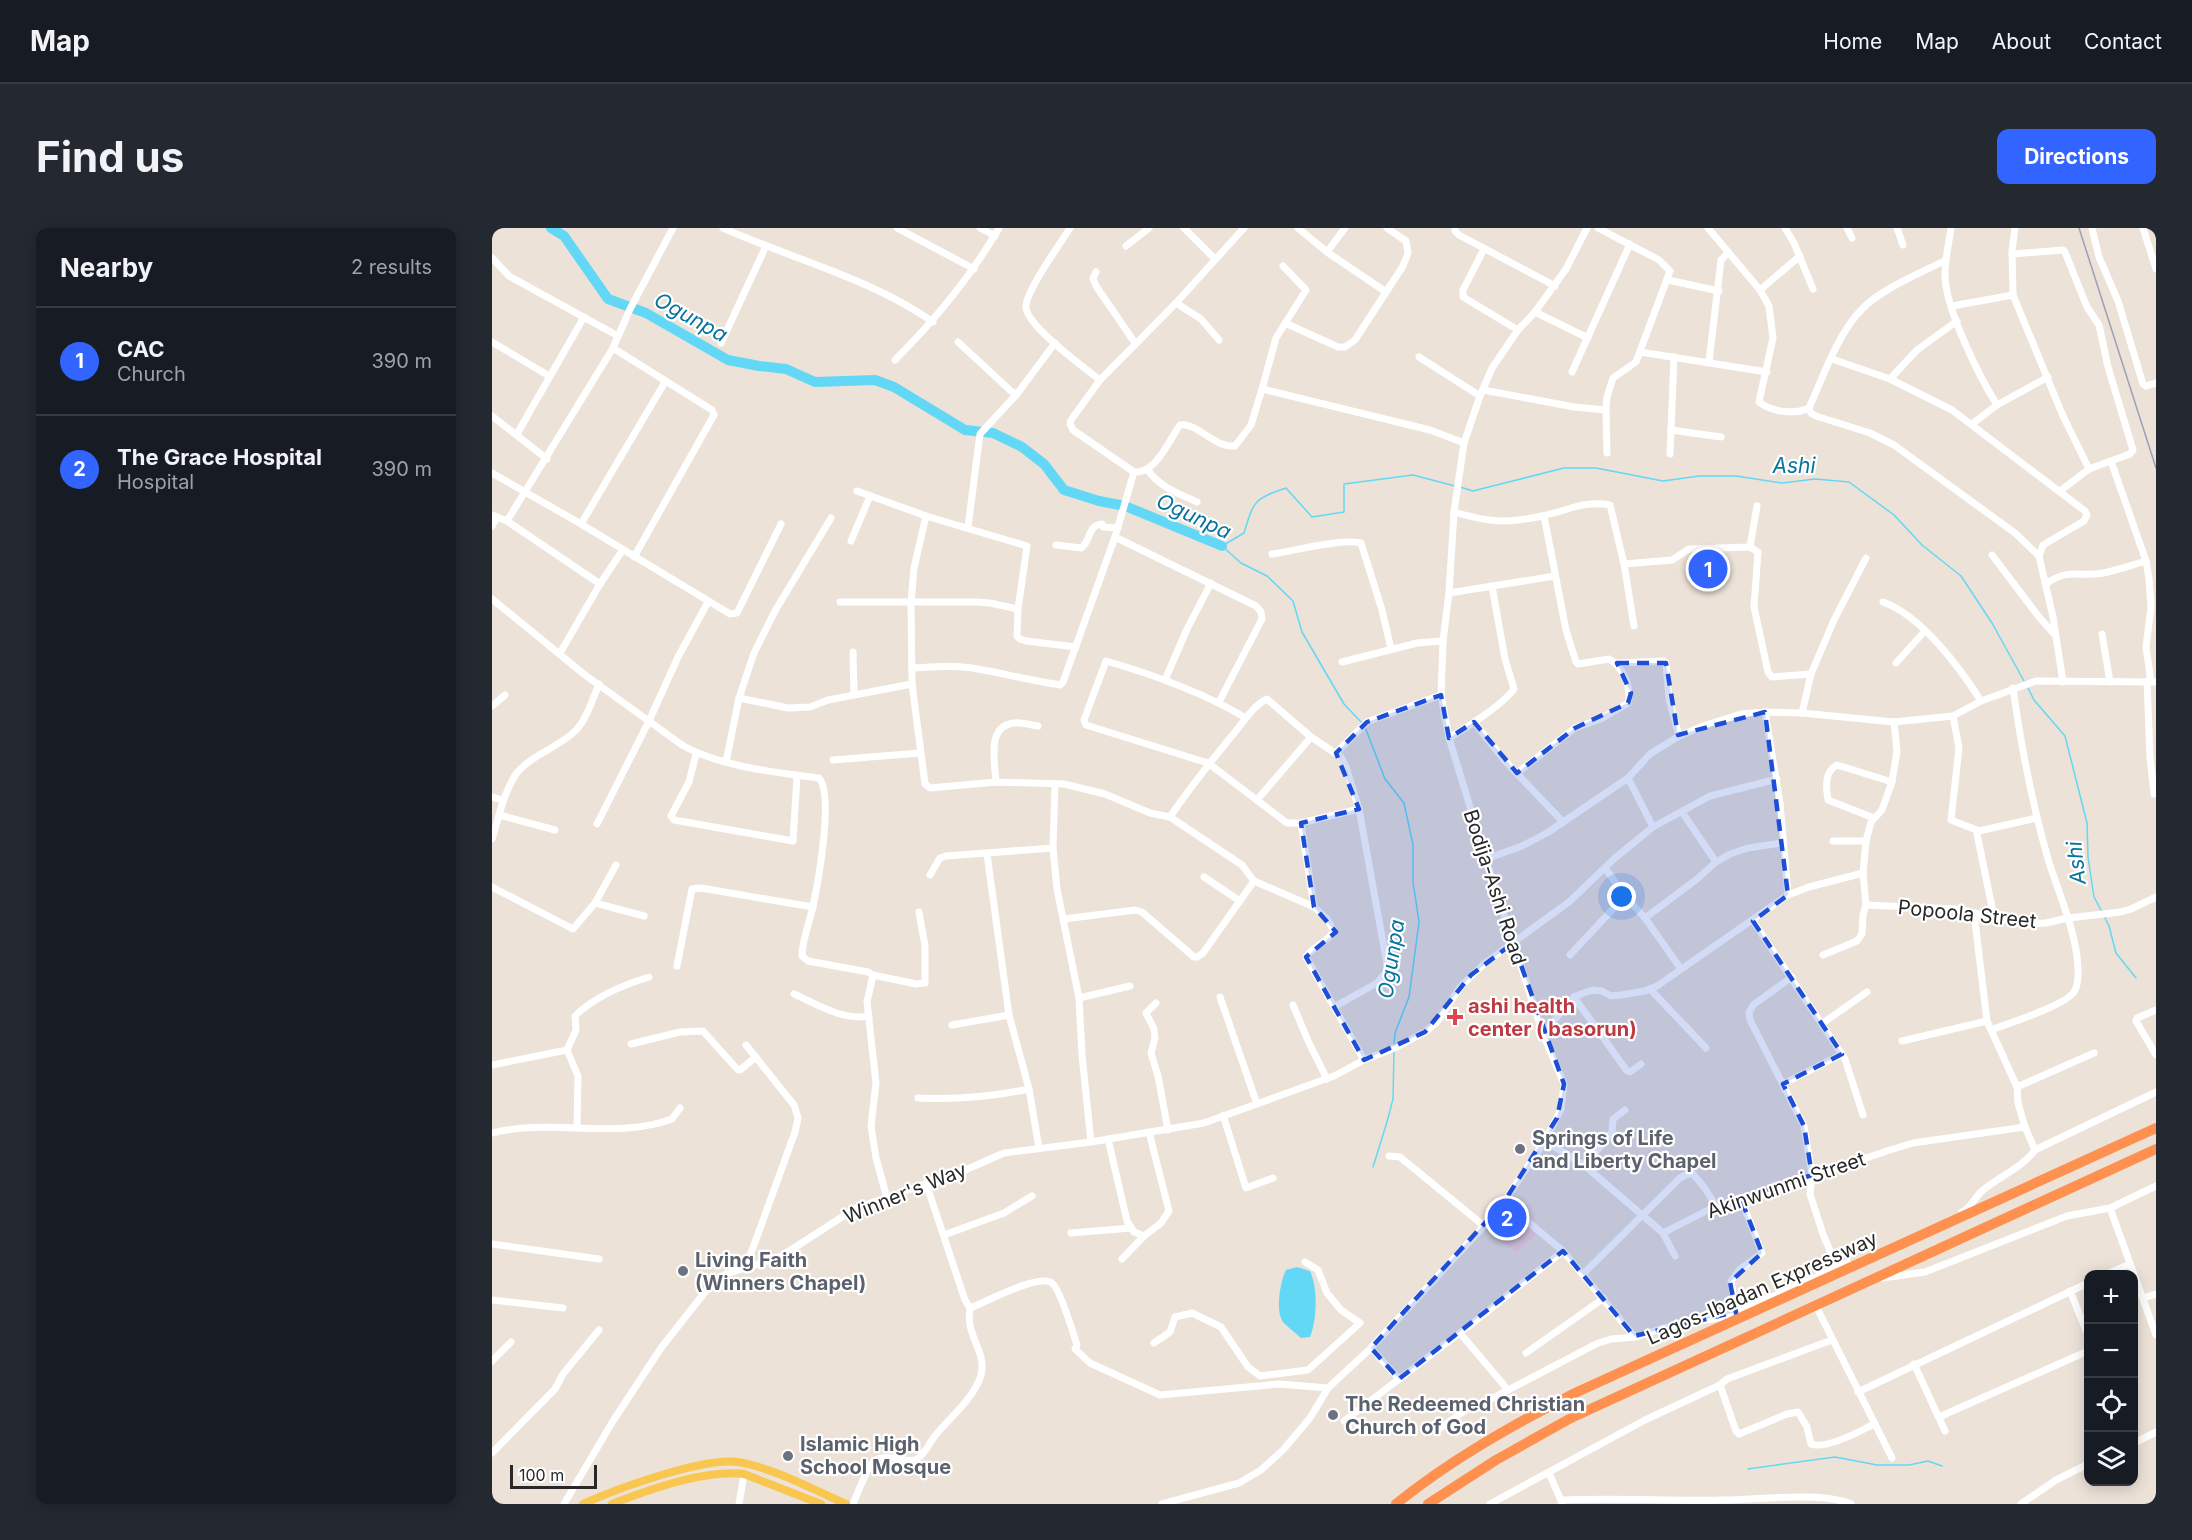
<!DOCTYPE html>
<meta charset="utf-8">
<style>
:root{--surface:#171b24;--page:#242831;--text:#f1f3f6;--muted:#9ea1a6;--line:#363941;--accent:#3265ff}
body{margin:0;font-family:Inter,sans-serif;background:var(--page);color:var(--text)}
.controls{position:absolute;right:18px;bottom:18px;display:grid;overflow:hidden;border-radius:12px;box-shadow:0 3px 15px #0003}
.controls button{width:54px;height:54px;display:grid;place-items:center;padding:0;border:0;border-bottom:2px solid var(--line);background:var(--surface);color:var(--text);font:30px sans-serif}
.scale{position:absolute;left:18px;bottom:15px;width:87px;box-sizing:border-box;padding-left:6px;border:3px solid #282828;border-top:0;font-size:16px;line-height:21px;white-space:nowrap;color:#282828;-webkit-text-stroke:4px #fff;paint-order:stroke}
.you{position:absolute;left:1130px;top:669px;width:21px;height:21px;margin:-15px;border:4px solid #fff;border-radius:50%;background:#1a73e8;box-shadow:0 0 0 9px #1a73e833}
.badge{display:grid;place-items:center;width:39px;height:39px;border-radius:50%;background:var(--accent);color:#fff;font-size:20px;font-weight:700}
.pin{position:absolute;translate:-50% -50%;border:3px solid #fff;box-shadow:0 2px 6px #0006}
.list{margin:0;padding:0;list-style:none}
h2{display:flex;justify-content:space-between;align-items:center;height:78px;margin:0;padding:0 24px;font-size:26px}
h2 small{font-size:20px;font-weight:400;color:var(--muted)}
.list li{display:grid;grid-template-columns:39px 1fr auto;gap:18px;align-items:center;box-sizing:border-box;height:108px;padding:0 24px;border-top:2px solid var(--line)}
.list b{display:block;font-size:22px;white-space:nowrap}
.list p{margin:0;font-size:20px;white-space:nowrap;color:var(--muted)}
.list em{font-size:20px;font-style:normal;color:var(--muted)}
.icon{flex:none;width:33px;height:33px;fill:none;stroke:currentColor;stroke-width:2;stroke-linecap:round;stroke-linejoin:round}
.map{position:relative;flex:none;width:1664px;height:1276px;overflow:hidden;border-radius:12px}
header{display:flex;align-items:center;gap:36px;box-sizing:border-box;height:84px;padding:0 30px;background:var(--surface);border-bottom:2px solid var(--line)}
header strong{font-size:28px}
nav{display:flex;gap:33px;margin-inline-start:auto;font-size:21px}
.intro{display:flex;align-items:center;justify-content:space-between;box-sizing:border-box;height:144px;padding:0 36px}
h1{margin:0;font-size:42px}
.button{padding:15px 27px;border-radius:12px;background:var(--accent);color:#fff;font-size:21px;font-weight:700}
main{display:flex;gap:36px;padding:0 36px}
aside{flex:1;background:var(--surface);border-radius:12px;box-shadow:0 3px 15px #0003}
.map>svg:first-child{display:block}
.medical{fill:#f4d4d8}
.water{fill:#63d8f6}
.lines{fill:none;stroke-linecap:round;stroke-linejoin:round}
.stream{stroke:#63d8f6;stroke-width:1.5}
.river{stroke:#63d8f6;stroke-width:10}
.minor{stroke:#fff;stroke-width:7}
.major{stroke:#f9c750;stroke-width:8}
.highway{stroke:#ff9150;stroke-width:10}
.rail{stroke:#9ba0b4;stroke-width:1.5}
.marked{fill:#1d4ed8;fill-opacity:0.2;stroke:#1d4ed8;stroke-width:4.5;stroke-dasharray:12 8;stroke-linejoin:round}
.health-dot{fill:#e0444e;stroke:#fff;stroke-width:2}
.worship-dot{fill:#6b7280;stroke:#fff;stroke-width:2}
.labels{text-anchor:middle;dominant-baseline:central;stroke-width:4.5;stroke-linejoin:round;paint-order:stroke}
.street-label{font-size:20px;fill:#282828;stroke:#fff}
.health-label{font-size:20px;font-weight:bold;fill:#be3a42;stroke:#fff;text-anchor:start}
.worship-label{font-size:20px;font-weight:bold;fill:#5b616d;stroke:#fff;text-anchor:start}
.water-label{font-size:21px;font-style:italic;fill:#05749f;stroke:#fff}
</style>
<header>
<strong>Map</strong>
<nav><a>Home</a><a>Map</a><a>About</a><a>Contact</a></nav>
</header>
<div class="intro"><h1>Find us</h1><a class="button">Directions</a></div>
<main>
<aside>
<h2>Nearby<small>2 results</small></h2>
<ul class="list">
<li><span class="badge">1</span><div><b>CAC</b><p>Church</p></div><em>390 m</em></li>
<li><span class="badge">2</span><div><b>The Grace Hospital</b><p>Hospital</p></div><em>390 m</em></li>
</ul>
</aside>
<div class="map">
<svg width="1664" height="1276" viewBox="0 0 1664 1276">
<rect width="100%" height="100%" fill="#ece2d8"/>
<!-- medical -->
<path class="medical" d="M1012 978 1046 1005 1025 1024 994 1002Z"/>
<!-- water -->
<path class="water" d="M805 1039 818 1043C826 1060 825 1092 818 1109L809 1110C803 1105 796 1099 791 1094 783 1083 788 1054 794 1042Z"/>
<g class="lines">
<!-- stream -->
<g class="stream">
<path d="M968 259 981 263 1072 240H1104L1171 253 1207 248H1244L1290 255 1323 251 1357 254 1402 287 1430 317 1469 348 1500 395 1532 453"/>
<path d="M1536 460 1542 472 1573 508 1595 595 1596 629 1602 669 1610 684"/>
<path d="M870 495 852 476 810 404 801 373 775 348 749 335 730 318 752 305C762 272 762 271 794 260L820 289 852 284V256L921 247 963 258"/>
<path d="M873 499 893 551 912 575 921 617V654L927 694 917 769 903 805 902 818"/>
<path d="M1612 688 1617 698 1624 725 1644 750"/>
<path d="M881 939 895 894 901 871 902 822"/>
<path d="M1256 1241 1343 1229 1385 1237H1417L1436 1233 1450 1238"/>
</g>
<!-- river -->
<path class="river" d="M59 0 72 8 116 71 154 85 236 132 267 138 294 141 323 154 383 152 402 159 473 202 501 205 530 219 552 236 572 262 607 273 633 278 730 318"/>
<!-- minor -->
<g class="minor">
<path d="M231 0C300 31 378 50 441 94"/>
<path d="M405 0 482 41"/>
<path d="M488 0 503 8"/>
<path d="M578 0C567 18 537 58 534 77 531 96 593 140 608 152"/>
<path d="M692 0 723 31"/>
<path d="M752 0 684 75 608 152 579 192 578 196 581 202 642 244C664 246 677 212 688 197 705 194 722 220 743 218L759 197 770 161 938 202 972 215"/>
<path d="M806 0 835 24 894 64"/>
<path d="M963 0V3L967 7 1063 58"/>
<path d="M1216 0 1268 62 1277 78 1281 110 1267 174C1280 184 1302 187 1317 180 1331 149 1346 105 1370 81 1389 61 1429 45 1454 32"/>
<path d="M1293 0 1302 15 1321 61"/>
<path d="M1355 0 1360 10"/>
<path d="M1405 0 1411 17"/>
<path d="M1459 0C1457 15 1453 31 1453 47 1453 80 1487 148 1505 177"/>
<path d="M1523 0 1520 22 1521 67 1571 188 1597 241"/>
<path d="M1600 0 1607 29 1626 73 1651 156 1654 158 1664 155"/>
<path d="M1651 0 1664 41"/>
<path d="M634 18 657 0"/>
<path d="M992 21 971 62V69L1026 102"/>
<path d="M835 24 853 0"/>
<path d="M1520 26 1571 22 1573 24 1595 79 1607 97 1616 139 1641 222 1638 226 1597 241 1568 263"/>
<path d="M0 30 17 48 126 108"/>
<path d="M604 44 601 50 604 58 643 115"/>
<path d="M1176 52 1227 63"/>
<path d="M1268 62 1308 28"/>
<path d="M684 75 709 91 727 112"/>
<path d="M1460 78 1521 67"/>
<path d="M1043 84 1096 110"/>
<path d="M793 95 846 119H853L863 112 911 38 916 25 914 13 895 0"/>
<path d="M0 114 57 148"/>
<path d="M466 114 520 164 525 166 563 115"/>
<path d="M229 115 274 18"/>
<path d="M121 120 220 182 222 187 142 329"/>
<path d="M1148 124 1275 144"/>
<path d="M927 129 988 168"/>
<path d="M1340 131 1398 151 1460 182 1593 283 1595 287 1592 293 1551 317 1547 328"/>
<path d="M403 132C443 92 478 50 507 0"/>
<path d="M1217 134 1229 32 1236 25"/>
<path d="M1080 144 1138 16"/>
<path d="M1398 151 1425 122 1465 93"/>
<path d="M770 161 784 110 814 62 791 38"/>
<path d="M991 162 1082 179 1114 182 1115 169 1121 150 1144 134 1178 43 1167 32 1106 0"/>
<path d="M1317 180 1319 185 1324 188 1378 205 1402 217 1523 305 1547 328 1561 389 1571 454"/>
<path d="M1114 182 1115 225"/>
<path d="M0 188 55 231"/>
<path d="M1480 196 1505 177 1556 149"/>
<path d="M1179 202 1229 209"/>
<path d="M25 206 92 89"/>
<path d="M1178 226 1182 129"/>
<path d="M1619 233 1654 333 1657 351 1659 379 1654 419 1659 454"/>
<path d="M656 242C667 259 688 266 705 274"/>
<path d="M0 245 89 296 238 386 245 385 289 296"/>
<path d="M365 263 434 288 535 318 526 381 525 408 528 411 534 413 584 419"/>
<path d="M1265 278 1258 319 1266 324 1262 379 1276 444 1280 449 1319 446"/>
<path d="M962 284C996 294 1014 296 1050 288 1075 283 1091 272 1118 277L1132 336 1142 398"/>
<path d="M0 287 15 293 108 356"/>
<path d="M434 288 422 340 419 375 420 456 433 556 438 560 504 554 572 556 613 566 658 585 678 589 750 637 762 653 822 679 835 691 842 703C836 714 821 718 814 729L872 832"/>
<path d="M15 293 121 120 138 81 181 0"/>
<path d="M89 296 173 154"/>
<path d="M0 298 5 289"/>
<path d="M476 299 488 206 525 166"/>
<path d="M623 309 764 378 769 384 770 391 727 474"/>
<path d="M359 313 378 268"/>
<path d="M564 317 589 320C600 313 594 298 610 296L611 299 626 300"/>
<path d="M780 326C803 323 849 310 869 315L890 382 899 421"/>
<path d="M1500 327 1547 389 1563 407"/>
<path d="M1132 336 1180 332 1197 321 1258 319"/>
<path d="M1555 355C1579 339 1587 350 1611 345 1626 342 1640 337 1654 333"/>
<path d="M957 365 1063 348"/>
<path d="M0 371 93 447 190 517C226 538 286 545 327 550 342 567 326 655 321 678 318 694 310 711 310 728L316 733 376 744 381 747 375 774 384 855 379 898 384 930 395 970"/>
<path d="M348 374H485L498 375 526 381"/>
<path d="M1391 374C1430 388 1468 440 1489 473"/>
<path d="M1610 406 1618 454"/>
<path d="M361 424 362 466"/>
<path d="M68 425 108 356 130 323"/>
<path d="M850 434 925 415 951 413"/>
<path d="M1125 435 1171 433 1174 435 1177 471 1187 508"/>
<path d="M1404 435 1432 404"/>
<path d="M421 440C443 439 465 437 486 441 514 446 541 453 568 457L571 454 623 309 642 244"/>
<path d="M673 452 695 401 719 355"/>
<path d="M1655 453 1658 529 1662 566"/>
<path d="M247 470 296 480 318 479 336 472 420 456"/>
<path d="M0 478 13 467"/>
<path d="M1273 484 1288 575 1296 667"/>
<path d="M1310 485 1319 446 1342 392 1374 330"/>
<path d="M1461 488 1467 520 1459 592 1487 603"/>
<path d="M754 490C710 464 663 447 614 433L592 492 594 497 716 535 795 595H809L867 581"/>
<path d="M982 494 1012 532 1071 594"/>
<path d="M957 510C976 499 1010 477 1022 461L1013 431 1000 358"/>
<path d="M844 525 875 494 949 467"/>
<path d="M204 526 197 554 179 588 182 592 301 613 305 548"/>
<path d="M341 532 428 525"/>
<path d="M234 534 247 470 262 425 283 383 339 290"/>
<path d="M1025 545 1083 500 1109 491 1136 475C1140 459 1131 439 1117 431L1086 436 1084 434 1074 402 1052 288"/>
<path d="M1136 550 1161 599"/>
<path d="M504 554C503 534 494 498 522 495 529 494 538 497 546 498"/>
<path d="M563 556 561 620 565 661 587 770 590 827 599 914"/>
<path d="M0 569 10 572"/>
<path d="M765 572 819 509"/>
<path d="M1190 584 1224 634"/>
<path d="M7 587 63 602"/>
<path d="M678 589C698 559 720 532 743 504 752 493 762 477 775 471L819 509 849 529 854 539 867 581 896 742 885 755 842 779"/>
<path d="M1382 590 1336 572C1334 559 1332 544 1345 537L1400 554"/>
<path d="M809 595 822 679"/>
<path d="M105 596 157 493 186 429 216 374"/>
<path d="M1487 603 1485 606 1502 689"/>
<path d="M1487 603 1545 590"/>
<path d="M0 611C7 589 11 566 24 546 38 528 64 520 81 505 94 494 100 472 107 456"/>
<path d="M1341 613H1374"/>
<path d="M495 626 517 787"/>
<path d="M994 631 1030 618 1055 605 1136 550 1158 526 1187 508 1214 497 1249 486 1273 484 1310 485 1402 494 1461 488 1489 473 1544 453 1664 454"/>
<path d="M1113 640 1133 668 1153 690 1189 741"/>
<path d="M438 647 448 630 454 628 561 620"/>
<path d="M712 649 748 673"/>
<path d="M0 659 81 701 103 675 124 637"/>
<path d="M103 675 152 688"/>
<path d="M1374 677 1464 681 1533 696 1554 695 1576 690 1629 684 1639 681 1664 669"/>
<path d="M1482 685 1495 793 1525 859 1526 875 1533 899 1543 922"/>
<path d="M1153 690 1205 651 1224 634 1238 626 1256 620 1290 615"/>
<path d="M572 691 643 682 650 684 702 729H705L711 725 762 653"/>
<path d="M1261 693 1353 831 1371 887"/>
<path d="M1078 727 1133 668"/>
<path d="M1331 727 1365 713 1370 706 1371 687 1374 677 1371 645 1374 613 1379 594 1390 582 1400 554 1405 523 1402 494"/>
<path d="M185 738 200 661 209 660 321 679"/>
<path d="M381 747 424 756 433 755V718L427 684"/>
<path d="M1300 749 1261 777 1257 785 1258 792 1312 898 1320 947 1318 966 1331 1006 1345 1040"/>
<path d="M1158 761 1214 820"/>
<path d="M302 766C324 776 351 793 377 788"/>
<path d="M728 769 765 876"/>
<path d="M1082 769 1135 843 1138 844 1149 836"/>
<path d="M587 770 638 758"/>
<path d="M664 775 654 785 662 801 663 810 659 825 666 848 676 902"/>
<path d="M801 777 817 815 835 851"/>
<path d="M1664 782 1645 790 1644 793 1664 827"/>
<path d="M1331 795 1375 764"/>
<path d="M460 797 517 787 537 861 547 920"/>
<path d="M1499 802C1517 795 1572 778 1582 764 1588 754 1586 739 1585 728 1580 694 1566 663 1556 631 1540 575 1529 518 1521 460"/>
<path d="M1051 806 1082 769 1089 766 1101 762 1110 763 1119 768 1129 767 1153 763 1165 758 1296 667 1317 659 1371 645"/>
<path d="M1410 813 1495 793"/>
<path d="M139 816 188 804 211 803 246 842H248L264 829"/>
<path d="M0 837 75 822"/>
<path d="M1291 856 1350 826"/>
<path d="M1525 859 1602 825"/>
<path d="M426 870C465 872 499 869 537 861"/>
<path d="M731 887 754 960 781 950"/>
<path d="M85 899 86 848 75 822 84 802 83 788C103 768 131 757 157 749"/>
<path d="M0 905C59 890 123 912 180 891L188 880"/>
<path d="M616 911 635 993 642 1004 652 1008"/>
<path d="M1053 913 1093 938 1171 1005 1224 978 1260 968 1398 922 1421 915 1533 899"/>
<path d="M897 928 908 929 992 998"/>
<path d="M1093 938 1120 904 1121 891 1133 882"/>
<path d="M434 955 473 1072 478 1080C493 1075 550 1043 561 1056 570 1066 580 1102 585 1117L583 1121 598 1135 668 1167 787 1156 836 1160"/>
<path d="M1012 974 1071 1023 1142 1108"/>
<path d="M1618 980 1664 1107"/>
<path d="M1470 984C1479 980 1482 970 1490 963 1507 948 1529 941 1543 922L1664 864"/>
<path d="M579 1005 639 1000"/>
<path d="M1171 1005 1183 1028"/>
<path d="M452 1007 512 985 540 968"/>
<path d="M0 1016 107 1031"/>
<path d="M630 1031 652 1008 669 995 677 983 657 904"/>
<path d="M254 1039 303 904 306 890 302 877 254 817"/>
<path d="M1092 1045 1188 950 1196 946H1201L1212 959 1224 978"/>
<path d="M1615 1046 1638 1036"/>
<path d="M1390 1050 1433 1044 1575 988 1618 980 1664 958"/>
<path d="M1578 1063 1596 1107"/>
<path d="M1651 1070 1664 1066"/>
<path d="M0 1072 71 1080"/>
<path d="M1324 1078 1400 1230"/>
<path d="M1244 1084 1239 1053 1248 1041 1270 1025 1249 971"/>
<path d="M968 1105 1016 1162"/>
<path d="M662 1115 678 1104 683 1089 700 1085 729 1099 756 1139 768 1148 816 1142 868 1095 849 1082 835 1065 826 1042 813 1034"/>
<path d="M879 1120 907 1151"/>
<path d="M1034 1125 1112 1070"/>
<path d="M0 1133 19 1114"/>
<path d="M1422 1136 1453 1203"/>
<path d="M1228 1157 1244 1203 1247 1206 1295 1186 1306 1184 1315 1199 1319 1216C1333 1222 1369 1203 1382 1196"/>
<path d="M1366 1164 1596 1055"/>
<path d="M1447 1189 1596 1123"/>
<path d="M852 1193 982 1094 1071 1023"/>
<path d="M944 1203 978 1179 997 1172 1104 1116 1119 1111 1145 1109 1171 1100 1231 1089 1255 1080 1356 1035"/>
<path d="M1642 1215 1664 1204"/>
<path d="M0 1225 63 1161 71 1146 107 1102"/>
<path d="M1057 1245 1070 1275"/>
<path d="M1070 1272C1124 1270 1178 1273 1231 1272 1265 1272 1329 1263 1359 1276"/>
<path d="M72 1276 121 1193 169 1120 217 1059 234 1046 288 1029 364 980 471 943 512 925 599 914 712 895 842 848 872 832 905 819 933 804 945 794 969 758 993 735 1077 674 1123 630 1161 599 1218 568 1285 551"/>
<path d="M247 1276 252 1246"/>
<path d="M361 1276C364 1269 376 1238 381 1234 388 1228 399 1229 407 1231 413 1232 420 1234 425 1231 433 1226 437 1216 442 1209 457 1190 482 1171 489 1147 495 1122 473 1109 478 1080"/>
<path d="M670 1276 747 1255 769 1242 791 1222 818 1190 836 1160 879 1120 992 998 1012 974 1053 913 1069 881 1072 856 1051 806 994 631 957 510 949 467 951 413 957 365 962 284 972 215 988 168 1000 140 1026 102 1043 84 1074 41 1095 0"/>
<path d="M998 1276 1153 1192 1228 1157 1235 1151 1340 1112"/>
<path d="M1529 1276 1564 1252 1596 1236"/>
<path d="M1661 1276 1664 1275"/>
</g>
<!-- major -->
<g class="major">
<path d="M91 1276C124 1261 211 1229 246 1234 279 1239 322 1262 354 1276"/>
<path d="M120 1276C155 1262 215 1241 252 1246L329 1276"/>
</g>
<!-- highway -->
<g class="highway">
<path d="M904 1276C958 1232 1021 1197 1083 1165L1664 900"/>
<path d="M936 1276 1004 1232 1079 1190 1664 921"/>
</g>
<!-- rail -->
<path class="rail" d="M1587 0 1664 240"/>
</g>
<!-- marked area -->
<path class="marked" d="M1125 435H1174L1186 507 1273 484 1296 667 1261 693 1350 826 1291 856 1312 898 1320 947 1249 971 1270 1025 1238 1054 1244 1084 1142 1108 1071 1023 907 1151 879 1120 1012 974 1065 890 1072 856 1021 715 979 747 933 804 872 832 814 729 844 704 822 679 809 595 867 581 844 525 875 494 949 467 957 510 982 494 1025 545 1083 500 1136 475 1139 465Z"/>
<!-- markers -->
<path class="health-dot" d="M960 780h6v6h6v6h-6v6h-6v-6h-6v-6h6z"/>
<g class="worship-dot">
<circle cx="1028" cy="921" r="6"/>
<circle cx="191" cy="1043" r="6"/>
<circle cx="841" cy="1187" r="6"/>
<circle cx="296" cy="1228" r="6"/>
</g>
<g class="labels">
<!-- street labels -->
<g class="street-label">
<text transform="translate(1003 659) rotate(72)">Bodija-Ashi Road</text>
<text transform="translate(1475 686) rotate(6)">Popoola Street</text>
<text transform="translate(1294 957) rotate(-19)">Akinwunmi Street</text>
<text transform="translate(413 965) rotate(-22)">Winner's Way</text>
<text transform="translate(1270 1060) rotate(-24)">Lagos-Ibadan Expressway</text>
</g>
<!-- health labels -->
<g class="health-label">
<text x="976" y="778">ashi health<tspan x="976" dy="23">center ( basorun)</tspan></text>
</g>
<!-- worship labels -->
<g class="worship-label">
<text x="1040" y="910">Springs of Life<tspan x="1040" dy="23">and Liberty Chapel</tspan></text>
<text x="203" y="1032">Living Faith<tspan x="203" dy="23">(Winners Chapel)</tspan></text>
<text x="853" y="1176">The Redeemed Christian<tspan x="853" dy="23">Church of God</tspan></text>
<text x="308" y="1216">Islamic High<tspan x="308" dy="23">School Mosque</tspan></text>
</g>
<!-- water labels -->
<g class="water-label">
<text transform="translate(199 89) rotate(29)">Ogunpa</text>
<text x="1302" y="237">Ashi</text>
<text transform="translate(702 288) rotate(25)">Ogunpa</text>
<text transform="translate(1584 635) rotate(-96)">Ashi</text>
<text transform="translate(899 731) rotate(-81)">Ogunpa</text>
</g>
</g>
</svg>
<div class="controls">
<button>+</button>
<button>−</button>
<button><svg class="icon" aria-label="locate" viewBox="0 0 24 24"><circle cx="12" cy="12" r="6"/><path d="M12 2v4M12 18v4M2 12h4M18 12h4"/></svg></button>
<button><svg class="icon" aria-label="layers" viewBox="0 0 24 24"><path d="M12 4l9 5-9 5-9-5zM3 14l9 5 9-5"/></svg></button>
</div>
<div class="scale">100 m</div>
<div class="you"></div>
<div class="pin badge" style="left:1216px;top:341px">1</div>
<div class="pin badge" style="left:1015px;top:990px">2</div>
</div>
</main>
